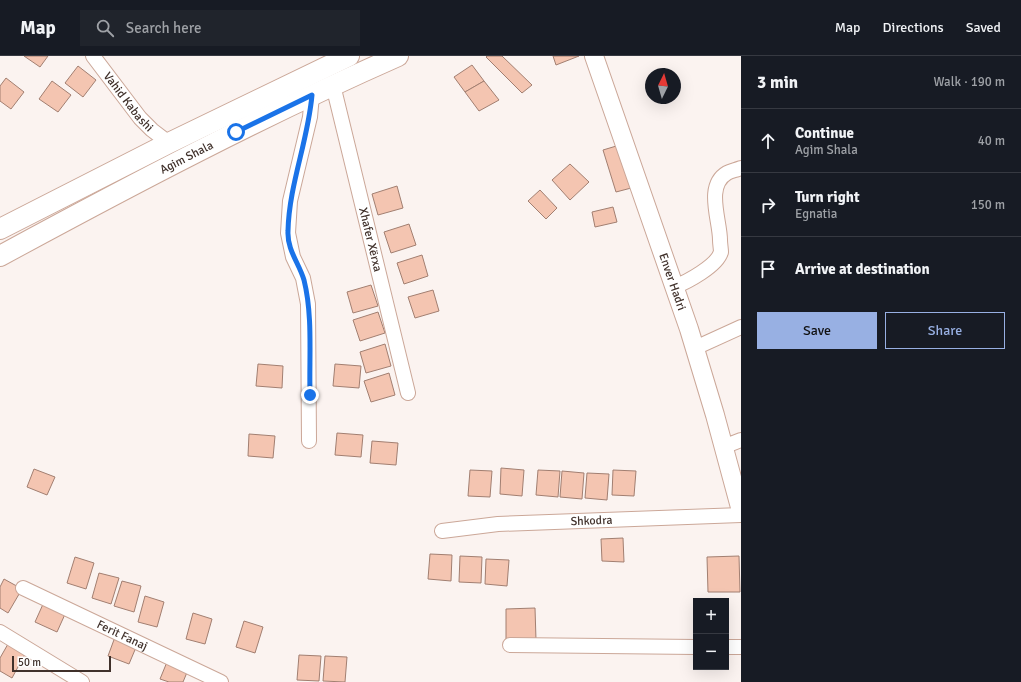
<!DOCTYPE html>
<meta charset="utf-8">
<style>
:root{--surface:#171b24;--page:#20242c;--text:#f1f3f6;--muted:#9ea1a6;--line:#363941;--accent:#98b0e3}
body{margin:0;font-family:Signika,sans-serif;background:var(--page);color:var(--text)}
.controls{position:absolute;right:12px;bottom:12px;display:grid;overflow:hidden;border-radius:0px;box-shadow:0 4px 16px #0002}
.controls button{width:36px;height:36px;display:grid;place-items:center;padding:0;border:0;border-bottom:1px solid var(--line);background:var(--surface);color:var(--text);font:20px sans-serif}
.compass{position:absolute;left:645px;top:12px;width:36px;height:36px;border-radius:50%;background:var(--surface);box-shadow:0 4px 16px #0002;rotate:5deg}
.scale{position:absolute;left:12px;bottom:10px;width:99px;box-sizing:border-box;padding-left:4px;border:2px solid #40312b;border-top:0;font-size:11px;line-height:14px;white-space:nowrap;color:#40312b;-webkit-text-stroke:3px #fff;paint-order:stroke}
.stop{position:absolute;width:12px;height:12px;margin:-9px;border:3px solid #1a73e8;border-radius:50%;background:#fff}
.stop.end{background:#1a73e8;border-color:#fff;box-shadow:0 1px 4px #0008}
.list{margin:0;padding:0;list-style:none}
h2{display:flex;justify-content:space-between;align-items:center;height:52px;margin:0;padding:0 16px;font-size:17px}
h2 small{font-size:13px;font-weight:400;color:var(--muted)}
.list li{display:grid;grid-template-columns:26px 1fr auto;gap:12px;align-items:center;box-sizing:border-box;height:64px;padding:0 16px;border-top:1px solid var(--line)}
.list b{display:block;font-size:15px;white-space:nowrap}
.list p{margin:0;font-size:13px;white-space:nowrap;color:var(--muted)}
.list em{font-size:13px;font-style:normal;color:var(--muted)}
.actions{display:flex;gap:8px;padding:12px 16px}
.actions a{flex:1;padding:9px 0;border:1px solid var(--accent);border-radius:0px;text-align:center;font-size:14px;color:var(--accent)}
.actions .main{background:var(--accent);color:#111}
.icon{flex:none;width:22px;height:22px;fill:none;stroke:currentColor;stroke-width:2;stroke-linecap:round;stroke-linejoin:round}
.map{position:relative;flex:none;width:741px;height:626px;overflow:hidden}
header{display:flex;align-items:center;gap:24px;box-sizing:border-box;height:56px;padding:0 20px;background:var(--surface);border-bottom:1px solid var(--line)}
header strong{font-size:19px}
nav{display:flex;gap:22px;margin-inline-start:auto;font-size:14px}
.search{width:280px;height:36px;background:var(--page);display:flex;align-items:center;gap:10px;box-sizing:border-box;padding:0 14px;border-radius:0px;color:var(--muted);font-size:15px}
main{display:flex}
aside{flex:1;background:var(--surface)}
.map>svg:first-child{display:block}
.building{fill:#f4c5b1;stroke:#a27f71}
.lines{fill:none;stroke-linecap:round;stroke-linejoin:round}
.minor-casing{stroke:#cba798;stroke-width:16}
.tertiary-casing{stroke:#cba798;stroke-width:20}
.secondary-casing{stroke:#cba798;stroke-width:22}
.minor{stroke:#fff;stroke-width:14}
.tertiary{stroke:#fff;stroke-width:18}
.secondary{stroke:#fff;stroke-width:20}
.route{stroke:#1a73e8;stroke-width:5}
.labels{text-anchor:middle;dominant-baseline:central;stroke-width:3;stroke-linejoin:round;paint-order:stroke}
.street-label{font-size:12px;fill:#40312b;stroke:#fff}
</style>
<header>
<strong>Map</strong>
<div class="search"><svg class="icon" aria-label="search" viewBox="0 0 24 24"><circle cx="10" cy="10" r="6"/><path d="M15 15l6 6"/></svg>Search here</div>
<nav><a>Map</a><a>Directions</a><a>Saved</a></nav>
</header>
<main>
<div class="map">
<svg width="741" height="626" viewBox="0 0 741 626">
<rect width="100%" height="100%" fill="#fbf3f0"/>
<!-- building -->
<g class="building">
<path d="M24 0H48L40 11Z"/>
<path d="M487 0H502L532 29 522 37 486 1Z"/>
<path d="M553 0H579L556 9Z"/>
<path d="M472 9 484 25 465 36 454 21Z"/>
<path d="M78 10 96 24 83 41 65 27Z"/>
<path d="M6 22 24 36 11 53 0 45V30Z"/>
<path d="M52 25 71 39 58 56 39 43Z"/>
<path d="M484 25 499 44 479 55 465 36Z"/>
<path d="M623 88 635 131 616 136 603 94Z"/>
<path d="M570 108 589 126 570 144 552 124Z"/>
<path d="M397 130 403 152 378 159 372 138Z"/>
<path d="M540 134 557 152 546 163 528 145Z"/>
<path d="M613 151 617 166 595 171 592 156Z"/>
<path d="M409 168 416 189 391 197 384 176Z"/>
<path d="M422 199 428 220 404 228 397 207Z"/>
<path d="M371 229 378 250 353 257 347 236Z"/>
<path d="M433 234 439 255 415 262 408 241Z"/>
<path d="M378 256 385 277 360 285 353 264Z"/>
<path d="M385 288 391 310 366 317 360 296Z"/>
<path d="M258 308 283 310 282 332 256 330Z"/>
<path d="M335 308 361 310 359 332 333 330Z"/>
<path d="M389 317 395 339 371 346 364 325Z"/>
<path d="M337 377 363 379 361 401 335 399Z"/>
<path d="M249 378 275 380 273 402 248 400Z"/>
<path d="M372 385 398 387 396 409 370 407Z"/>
<path d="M501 412 524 414 522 440 500 438Z"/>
<path d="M34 413 55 421 47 439 27 431Z"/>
<path d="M470 414 492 415 490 441 468 440Z"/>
<path d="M538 414 560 415 558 441 536 439Z"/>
<path d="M613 414 636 415 634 440 612 439Z"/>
<path d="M562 415 584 417 582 443 560 441Z"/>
<path d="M587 417 609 418 607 444 585 442Z"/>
<path d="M623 482 624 506 602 505 601 483Z"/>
<path d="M430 498 452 499 451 525 428 523Z"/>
<path d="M460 500 482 501 481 527 459 526Z"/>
<path d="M739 500 740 536H708L707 501Z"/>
<path d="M75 501 94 507 86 533 67 527Z"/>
<path d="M486 503 509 504 507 530 485 528Z"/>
<path d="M99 517 119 522 111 548 92 542Z"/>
<path d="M4 523 22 533 8 557 0 552V531Z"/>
<path d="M122 525 141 530 134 556 114 550Z"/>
<path d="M145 540 164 546 157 571 138 566Z"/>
<path d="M44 546 66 556 57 576 35 566Z"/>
<path d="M535 552 536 584 506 585V553Z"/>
<path d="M193 557 212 563 205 588 186 583Z"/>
<path d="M244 565 263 571 255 597 236 591Z"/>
<path d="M115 581 137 589 129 608 108 600Z"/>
<path d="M8 588 25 598 12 622 0 615V602Z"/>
<path d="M299 599 321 600 319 625 297 624Z"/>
<path d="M325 600 347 601 345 626 323 625Z"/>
<path d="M167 606 188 614 183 626H169L160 623Z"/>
</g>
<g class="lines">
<!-- minor casing -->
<g class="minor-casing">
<g id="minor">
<path id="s1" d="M93 0 140 62 152 74 169 87"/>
<path id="s2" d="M333 29 408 337"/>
<path d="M674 231C687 226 717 210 721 196 721 193 720 188 720 184 720 164 705 130 727 117 731 115 736 114 741 112"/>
<path d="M695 292 741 271"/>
<path d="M309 385 308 248 303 222 293 201 288 177 290 145 310 61 312 39"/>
<path d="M723 391 741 384"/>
<path id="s3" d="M442 475 498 468 741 459"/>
<path id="s4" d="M23 532 221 626"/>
<path d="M0 576 82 626"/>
<path d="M510 589 696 591"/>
<path d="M726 591H741"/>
</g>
</g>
<!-- tertiary casing -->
<g class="tertiary-casing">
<g id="tertiary">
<path id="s5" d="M594 0 689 273 715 359 741 455"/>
</g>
</g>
<!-- secondary casing -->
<g class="secondary-casing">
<g id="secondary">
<path d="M0 173 169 87 349 0"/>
<path id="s6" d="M0 200C131 129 262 60 398 0"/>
</g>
</g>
<!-- minor -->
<use href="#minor" class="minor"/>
<!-- tertiary -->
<use href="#tertiary" class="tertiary"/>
<!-- secondary -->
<use href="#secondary" class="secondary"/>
</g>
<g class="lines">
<!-- route -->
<path class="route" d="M236 76 312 39C308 85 289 129 288 175 287 194 299 207 304 224 313 260 309 301 310 339"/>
</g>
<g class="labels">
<!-- street labels -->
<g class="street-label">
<text stroke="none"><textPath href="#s1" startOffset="58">Vahid Kabashi</textPath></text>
<text stroke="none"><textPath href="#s6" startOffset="211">Agim Shala</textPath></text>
<text stroke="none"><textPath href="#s2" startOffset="159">Xhafer Xërxa</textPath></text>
<text stroke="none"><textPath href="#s5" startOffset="239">Enver Hadri</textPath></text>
<text stroke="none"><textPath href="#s3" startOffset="150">Shkodra</textPath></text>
<text stroke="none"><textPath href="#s4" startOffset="110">Ferit Fanaj</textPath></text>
</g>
</g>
</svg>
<div class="controls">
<button>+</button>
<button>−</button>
</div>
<svg class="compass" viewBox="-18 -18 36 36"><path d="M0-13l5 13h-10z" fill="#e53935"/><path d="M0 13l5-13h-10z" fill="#9ea1a6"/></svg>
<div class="scale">50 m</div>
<div class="stop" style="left:236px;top:76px"></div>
<div class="stop end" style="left:310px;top:339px"></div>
</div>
<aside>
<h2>3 min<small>Walk · 190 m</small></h2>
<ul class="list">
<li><svg class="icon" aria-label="ahead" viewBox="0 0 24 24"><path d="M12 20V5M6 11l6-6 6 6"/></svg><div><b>Continue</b><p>Agim Shala</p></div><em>40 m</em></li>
<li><svg class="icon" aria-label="right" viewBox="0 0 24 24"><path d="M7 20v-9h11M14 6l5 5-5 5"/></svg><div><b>Turn right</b><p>Egnatia</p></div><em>150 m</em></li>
<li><svg class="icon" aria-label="arrive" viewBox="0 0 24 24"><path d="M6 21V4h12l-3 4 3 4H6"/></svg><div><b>Arrive at destination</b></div></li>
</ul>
<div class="actions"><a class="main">Save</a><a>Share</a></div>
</aside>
</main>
